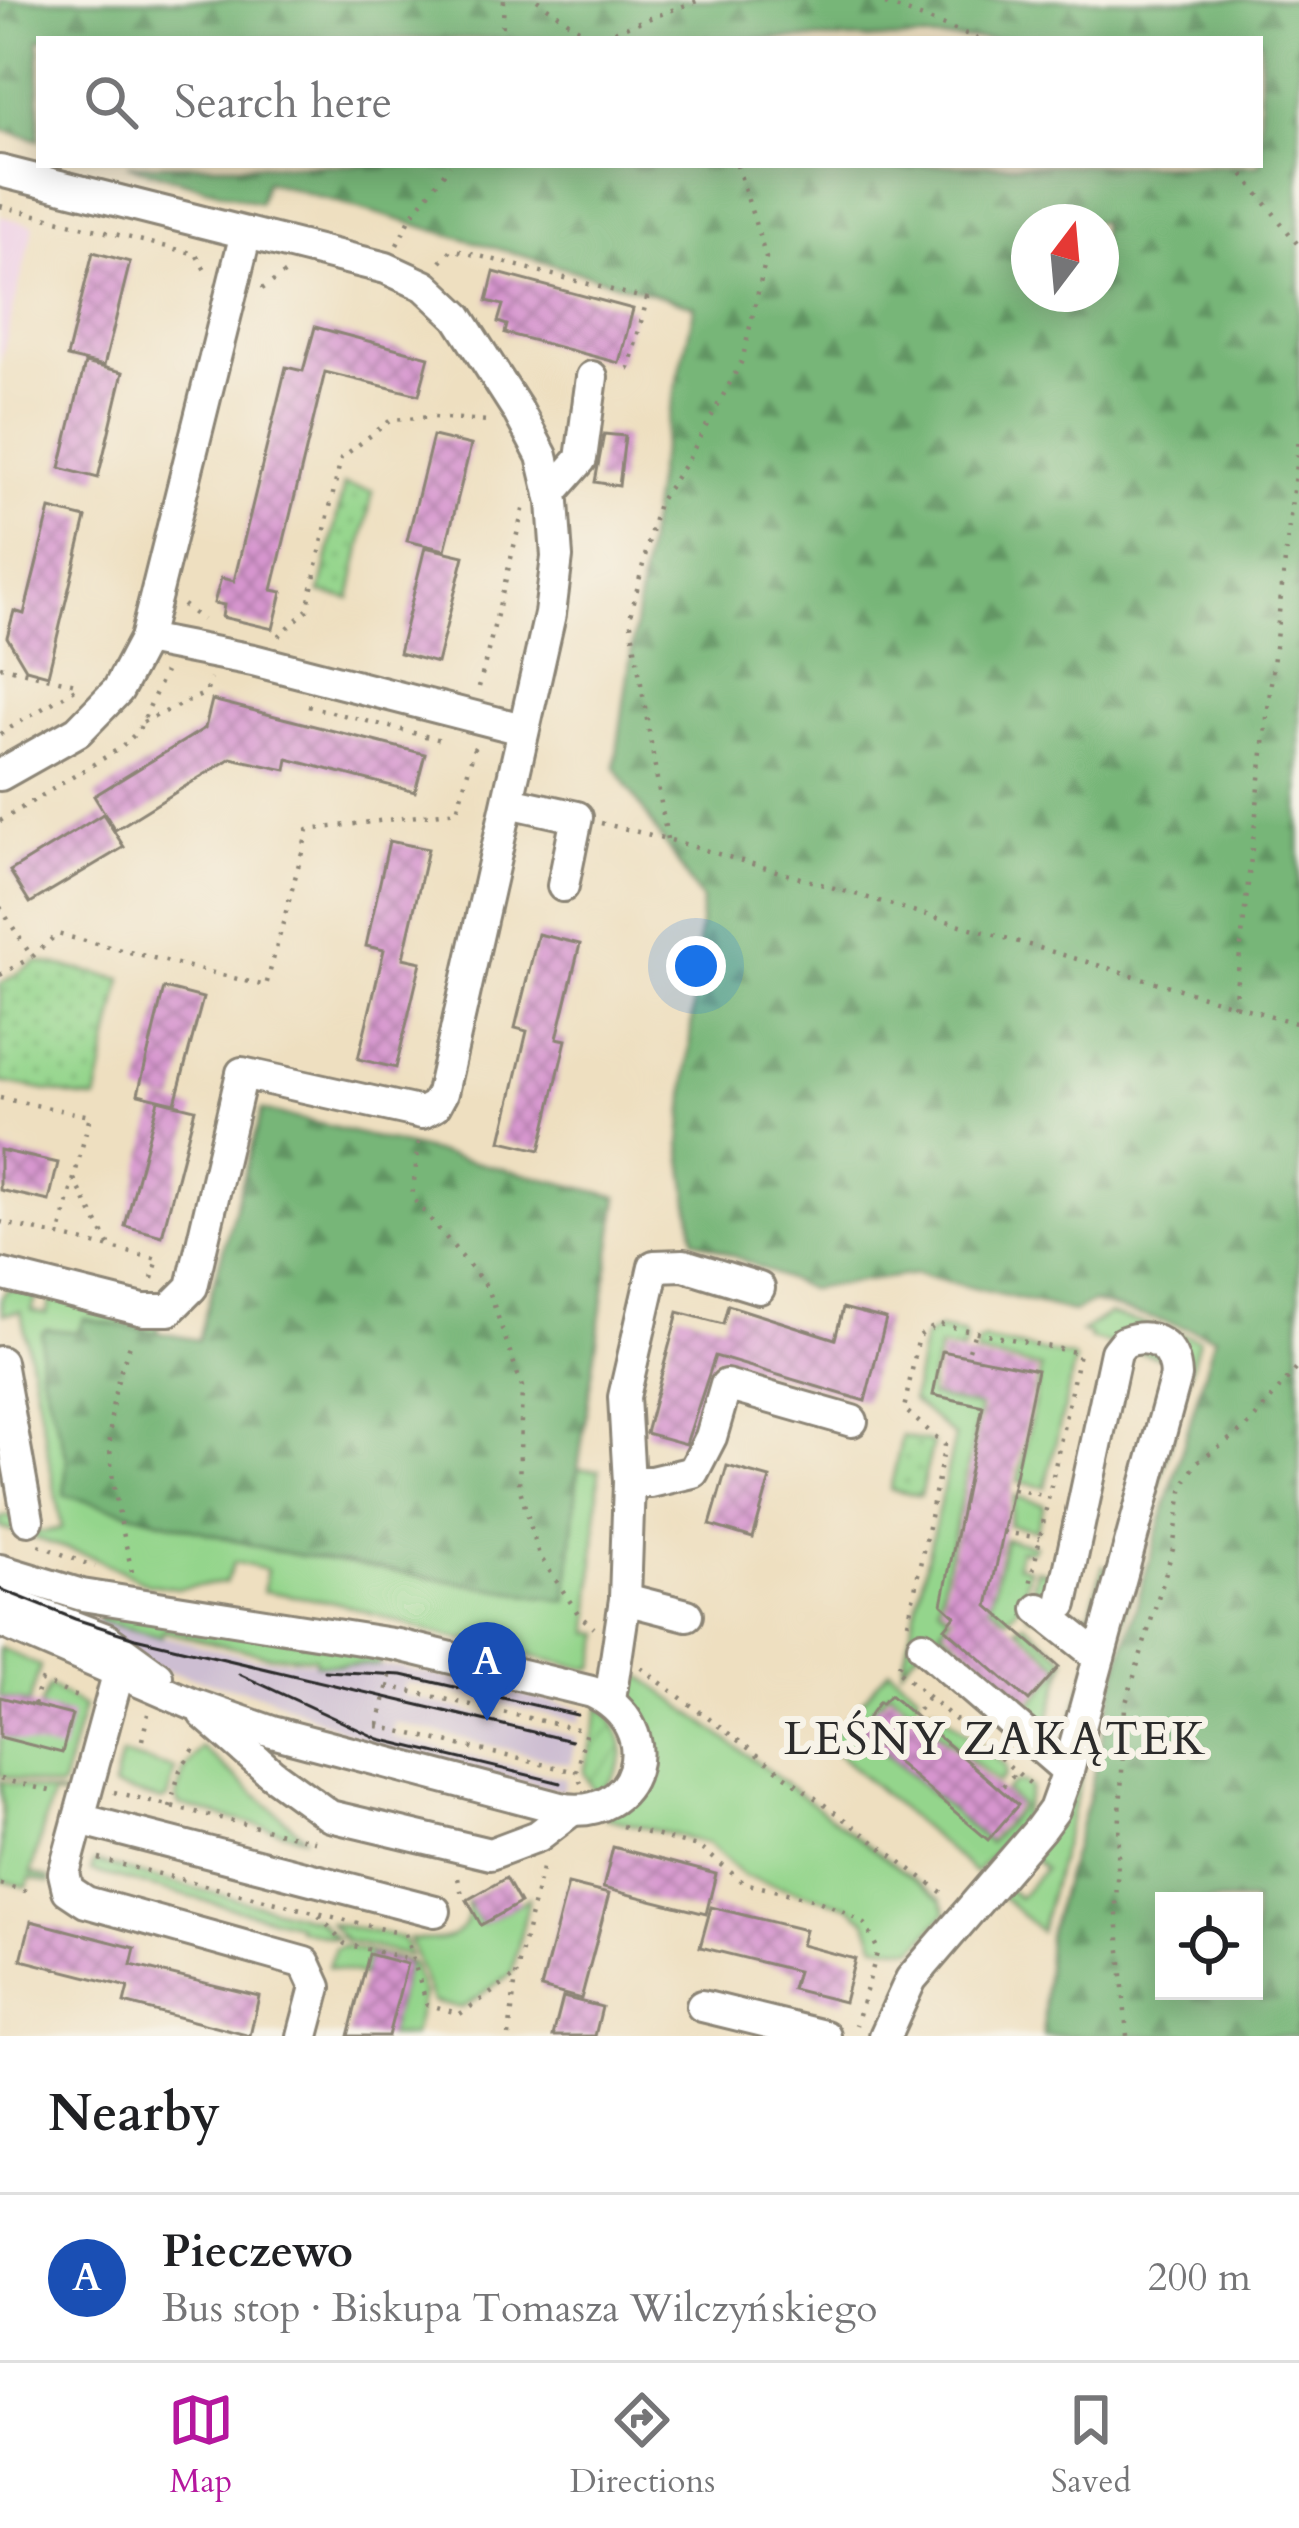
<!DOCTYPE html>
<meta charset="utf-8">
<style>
:root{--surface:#fff;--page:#f2f2f2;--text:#202124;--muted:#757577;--line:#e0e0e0;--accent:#b5179e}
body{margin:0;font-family:Cardo,serif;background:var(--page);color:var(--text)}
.controls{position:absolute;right:36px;bottom:36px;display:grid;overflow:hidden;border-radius:0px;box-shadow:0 6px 30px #0003}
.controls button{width:108px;height:108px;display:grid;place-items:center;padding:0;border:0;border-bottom:3px solid var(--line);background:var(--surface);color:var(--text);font:60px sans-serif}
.compass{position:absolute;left:1011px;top:204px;width:108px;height:108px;border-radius:50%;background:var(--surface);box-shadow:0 6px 30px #0003;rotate:16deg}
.you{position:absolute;left:696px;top:966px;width:42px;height:42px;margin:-30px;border:9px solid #fff;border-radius:50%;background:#1a73e8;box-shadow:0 0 0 18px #1a73e833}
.badge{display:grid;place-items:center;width:78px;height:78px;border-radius:50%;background:var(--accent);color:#fff;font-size:39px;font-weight:700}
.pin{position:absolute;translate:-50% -99px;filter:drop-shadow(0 3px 6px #0008)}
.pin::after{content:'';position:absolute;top:63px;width:42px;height:36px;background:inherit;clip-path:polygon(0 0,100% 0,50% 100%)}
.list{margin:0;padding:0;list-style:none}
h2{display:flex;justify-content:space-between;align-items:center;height:156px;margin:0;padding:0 48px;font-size:51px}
h2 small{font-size:39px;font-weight:400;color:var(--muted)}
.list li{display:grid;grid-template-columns:78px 1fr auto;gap:36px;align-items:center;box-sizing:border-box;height:168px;padding:0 48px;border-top:3px solid var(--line)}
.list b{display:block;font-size:45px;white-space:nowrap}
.list p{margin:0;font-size:39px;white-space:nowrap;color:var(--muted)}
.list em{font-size:39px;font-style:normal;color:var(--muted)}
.icon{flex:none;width:66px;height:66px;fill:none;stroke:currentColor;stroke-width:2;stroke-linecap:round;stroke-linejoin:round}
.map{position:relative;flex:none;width:1299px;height:2036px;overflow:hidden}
.search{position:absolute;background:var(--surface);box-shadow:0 6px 30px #0003;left:36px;right:36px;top:36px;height:132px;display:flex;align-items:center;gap:30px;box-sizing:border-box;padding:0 42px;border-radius:0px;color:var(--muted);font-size:45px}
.sheet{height:324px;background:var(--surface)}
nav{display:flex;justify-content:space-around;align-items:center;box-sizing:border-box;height:168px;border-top:3px solid var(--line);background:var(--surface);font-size:33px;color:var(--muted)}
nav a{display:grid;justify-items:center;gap:6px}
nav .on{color:var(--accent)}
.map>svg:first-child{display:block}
.built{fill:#efd0e6}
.industrial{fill:#cdbed2}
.grass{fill:#94d58c;stroke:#60805c;stroke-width:3}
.forest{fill:url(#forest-firs);stroke:#517052;stroke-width:3;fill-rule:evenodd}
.park{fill:url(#park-dots);stroke:#60805c;stroke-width:3}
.garden{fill:url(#garden-furrows);stroke:#60805c;stroke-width:3}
.building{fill:url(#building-cross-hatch)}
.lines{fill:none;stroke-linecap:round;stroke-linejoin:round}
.minor-casing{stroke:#8c8576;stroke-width:36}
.path{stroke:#8c8576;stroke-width:4.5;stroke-dasharray:3 9;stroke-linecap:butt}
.minor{stroke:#fff;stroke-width:30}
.tram{stroke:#2b2b2b;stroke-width:3}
.labels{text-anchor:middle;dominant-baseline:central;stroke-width:12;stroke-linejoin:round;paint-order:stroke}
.neighbourhood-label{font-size:45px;letter-spacing:3px;fill:#2b2b2b;stroke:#f7f3e8}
</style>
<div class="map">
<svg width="1299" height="2036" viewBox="0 0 1299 2036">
<defs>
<pattern id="forest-firs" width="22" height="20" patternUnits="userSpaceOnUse" patternTransform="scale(3)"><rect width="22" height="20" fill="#77b678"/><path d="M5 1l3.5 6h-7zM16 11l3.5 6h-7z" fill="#629463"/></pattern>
<pattern id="park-dots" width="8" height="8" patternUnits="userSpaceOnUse" patternTransform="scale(3)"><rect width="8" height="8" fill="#94d58c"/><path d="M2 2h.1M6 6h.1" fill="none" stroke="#80b779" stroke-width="1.8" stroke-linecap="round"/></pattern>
<pattern id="garden-furrows" width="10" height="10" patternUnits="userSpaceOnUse" patternTransform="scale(3)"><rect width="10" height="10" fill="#94d58c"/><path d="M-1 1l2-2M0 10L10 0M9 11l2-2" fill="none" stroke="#80b779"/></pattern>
<pattern id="building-cross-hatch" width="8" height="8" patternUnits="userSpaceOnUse" patternTransform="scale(3)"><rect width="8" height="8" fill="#d796cf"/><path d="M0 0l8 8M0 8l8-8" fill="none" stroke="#af7ba8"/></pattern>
</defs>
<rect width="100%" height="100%" fill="#f7f3e8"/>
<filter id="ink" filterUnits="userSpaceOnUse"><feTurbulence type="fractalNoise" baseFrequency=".00833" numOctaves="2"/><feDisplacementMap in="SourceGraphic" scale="24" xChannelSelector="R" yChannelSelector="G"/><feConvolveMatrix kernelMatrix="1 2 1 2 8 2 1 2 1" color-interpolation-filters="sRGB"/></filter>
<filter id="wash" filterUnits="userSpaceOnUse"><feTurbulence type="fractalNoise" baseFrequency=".004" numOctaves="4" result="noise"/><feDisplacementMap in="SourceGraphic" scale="48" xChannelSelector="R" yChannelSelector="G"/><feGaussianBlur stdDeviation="2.7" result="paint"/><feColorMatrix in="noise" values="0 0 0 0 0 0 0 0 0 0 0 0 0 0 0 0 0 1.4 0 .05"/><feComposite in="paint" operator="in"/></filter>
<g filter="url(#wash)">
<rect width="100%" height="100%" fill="#eedfc0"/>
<!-- built -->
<path class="built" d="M0 216 34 225 0 364Z"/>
<!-- industrial -->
<path class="industrial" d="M52 1604 99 1621 253 1658 400 1667 583 1709 580 1722 405 1682 401 1695 576 1737 570 1764 395 1722 392 1729V1737L566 1779 563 1791 379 1747 268 1696 142 1665Z"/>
<!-- grass -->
<g class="grass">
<path d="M8 1289 38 1291 32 1310 46 1314 52 1295 159 1322 156 1333 85 1319 77 1332 47 1329 42 1333 40 1370 67 1457 65 1495 275 1551 567 1601 578 1469 599 1470 590 1632 602 1634 594 1667 588 1669 437 1634 339 1603 263 1591 267 1570 234 1562 225 1583 178 1588 148 1584 93 1557 0 1527V1517L11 1515C32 1531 31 1536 62 1528L21 1311 3 1314 1 1298Z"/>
<path d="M1109 1314 1199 1339 1040 1932 998 1893 1004 1886 1019 1898 1044 1869 1029 1855 1185 1364 1090 1339V1334L1081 1332Z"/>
<path d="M938 1329 963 1334 966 1340 963 1352 940 1347 930 1383V1396L980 1407 939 1605 951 1616 941 1629 1030 1705 1062 1667 1017 1627 1025 1623 1066 1659 1043 1739 929 1639 902 1668 955 1437 912 1400 924 1338Z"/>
<path d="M984 1340 1073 1357 1075 1361 1045 1487 1018 1482 1041 1368 976 1354 978 1343Z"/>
<path d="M1015 1496 1044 1505 1036 1530 1009 1525Z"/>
<path d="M1005 1539 1035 1545 1032 1551 1020 1550 1017 1565 1029 1568 1022 1603 1007 1619 990 1605Z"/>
<path d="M1103 1566 1109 1569 1092 1636 1027 1614 1036 1569 1053 1574 1058 1584 1055 1606 1089 1614Z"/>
<path d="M102 1608 381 1653 379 1665 316 1664 315 1658 266 1655 163 1631 161 1637 99 1621Z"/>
<path d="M0 1648 40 1666 29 1704 0 1697Z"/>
<path d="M889 1669 918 1692V1701L911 1709 889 1691 857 1729 989 1843 1021 1806 1006 1791 1015 1783 1023 1782 1031 1788 1021 1822 975 1873 826 1744Z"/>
<path d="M626 1670 644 1678 941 1900 946 1912 914 1949 876 1944 866 1920 848 1906 744 1876 708 1843 606 1818 647 1734 627 1685Z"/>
<path d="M49 1686 84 1707 62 1786 58 1789 0 1775V1737L40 1707Z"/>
<path d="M928 1708H937L1005 1766V1775L998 1783 920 1718Z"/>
<path d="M201 1747 306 1838 179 1805 176 1799 184 1771Z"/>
<path d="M121 1755 175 1769 168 1798 162 1801 113 1787Z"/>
<path d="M0 1781 72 1798 52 1795 31 1873 50 1879 49 1883 30 1878 27 1887 0 1880 3 1807Z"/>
<path d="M94 1862 318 1920 337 1939 298 1929V1925L91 1871Z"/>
<path d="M529 1898 512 1973 461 2008 432 2001 409 1939C441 1942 473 1940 467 1900L481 1924Z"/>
<path d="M330 1923 403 1938 409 1956 346 1941Z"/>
<path d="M343 1946 412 1963 423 1994 413 2036H388L407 1964 370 1954 363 1976 328 1967 335 1948Z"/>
</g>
<!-- forest -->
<g class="forest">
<path d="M0 0H1299V2036H1043L1048 1936 1088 1800 1117 1672 1215 1336 1094 1302 1073 1312 915 1274 809 1289 694 1239 681 1144 702 901 615 767 657 470 695 306 266 181 259 203 127 165H1260V39H39V140L0 129ZM1029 222H1101V294H1029ZM1164 1901H1254V1991H1164Z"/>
<path d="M262 1110 618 1197 578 1469 567 1601 275 1551 64 1495 67 1457 40 1369 42 1333 46 1329 77 1332 84 1319 198 1340Z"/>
</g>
<!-- park -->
<g class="park">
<path d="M344 485 373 491 350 599 320 593Z"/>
<path d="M37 961 122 979 96 1100 0 1082V984Z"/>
<path d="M902 1436 933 1443 920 1496 890 1490Z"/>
</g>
<!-- garden -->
<path class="garden" d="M600 1705C631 1739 631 1765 596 1795L584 1772Z"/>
<g id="blocks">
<!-- building -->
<g class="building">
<path d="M93 252 130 262 104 366 67 357Z"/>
<path d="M494 272 633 309 619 363 505 333 507 325 498 322 503 305 487 301Z"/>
<path d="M315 327 429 357 419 395 325 372 272 590 282 592 273 629 222 617 224 605 214 603 221 578 234 581 286 367 303 371Z"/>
<path d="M85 363 123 372 98 478 60 468Z"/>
<path d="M604 434 625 436 619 486 595 482Z"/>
<path d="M433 436 471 445 445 550 407 541Z"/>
<path d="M50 509 86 518 48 675 26 669 7 637 14 611 24 614Z"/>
<path d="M425 547 464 556 437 663 399 653Z"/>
<path d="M212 700 425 754 415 792 288 759 286 770 231 758 115 830 94 796 205 728Z"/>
<path d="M103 814 124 847 30 903 10 871Z"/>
<path d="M389 841 428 849 403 958 421 962 396 1068 358 1059 384 950 366 946Z"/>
<path d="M538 934 580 944 557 1038 566 1040 540 1150 501 1141 527 1031 515 1028Z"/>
<path d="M164 988 203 998 175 1103 138 1094Z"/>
<path d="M158 1100 195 1109 162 1236 125 1226Z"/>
<path d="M0 1150 58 1163 49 1201 0 1190Z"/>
<path d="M728 1305 835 1339 843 1308 886 1319 865 1401 715 1356 686 1444 646 1433 678 1312 723 1324Z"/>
<path d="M942 1351 1037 1370 988 1606 1059 1667 1029 1701 945 1628 955 1616 942 1604 983 1406 933 1395Z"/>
<path d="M727 1466 770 1478 753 1538 710 1525Z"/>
<path d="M890 1695 1018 1805 988 1840 859 1730 879 1702 881 1704Z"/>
<path d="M0 1697 72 1715 62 1753 0 1737Z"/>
<path d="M613 1847 716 1874 706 1914 603 1888Z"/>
<path d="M506 1878 520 1903 481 1925 467 1900Z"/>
<path d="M568 1884 609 1894 581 1999 541 1988Z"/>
<path d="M711 1907 805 1930 801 1945 855 1959 844 2002 792 1989 797 1971 700 1947Z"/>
<path d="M31 1921 135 1948 131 1965 259 1996 250 2036 124 2003 128 1987 21 1960Z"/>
<path d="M369 1954 407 1964 388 2036H348Z"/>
<path d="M563 1997 602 2007 595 2036H553Z"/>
</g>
</g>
</g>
<g filter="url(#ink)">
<use href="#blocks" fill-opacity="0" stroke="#8c8576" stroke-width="3"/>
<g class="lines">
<!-- minor casing -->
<g class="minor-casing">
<g id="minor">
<path d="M0 171 386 268 425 286 458 317 517 409 542 456 553 502 557 557 550 614 442 1093 435 1106 422 1113 242 1073 192 1287 169 1310H143L0 1274"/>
<path d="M551 493 581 459 592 377"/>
<path d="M145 639 253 660 522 729"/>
<path d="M0 775 78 731 118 690 145 639 246 233"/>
<path d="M509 802 577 817 563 886"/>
<path d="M0 1362 28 1520"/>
<path d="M629 1482H651L693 1472 711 1437 726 1385 852 1421"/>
<path d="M0 1570 82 1595 398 1645 592 1692C669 1728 638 1824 560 1808L272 1732 192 1704 0 1621"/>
<path d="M0 1599 106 1639 157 1676"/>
<path d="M625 1599 687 1615"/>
<path d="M1039 1609 1099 1657"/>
<path d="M923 1646 1068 1771"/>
<path d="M119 1671 64 1873 68 1890 86 1902 305 1963 316 1987 303 2036"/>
<path d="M610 1700 625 1599 629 1482 624 1397 654 1266 684 1265 759 1288"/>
<path d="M204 1714 271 1773 330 1816 490 1854 538 1836 572 1810"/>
<path d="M79 1819 435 1911"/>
<path d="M702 2006 825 2036"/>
<path d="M885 2036 911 1979 1040 1829 1054 1810 1068 1771 1176 1376C1175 1346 1153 1331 1124 1342L1116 1352 1062 1604"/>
</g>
</g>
<!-- path -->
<g class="path">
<path d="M537 0 593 39"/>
<path d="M874 0 980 39"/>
<path d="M502 39 504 0"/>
<path d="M592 39 700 0"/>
<path d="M1236 165 1299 246"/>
<path d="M0 206 196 254 206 272"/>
<path d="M397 245 411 217 450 165"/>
<path d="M441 262 452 249 647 299 629 368 622 372"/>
<path d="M262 289 287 272"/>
<path d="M183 605 202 620"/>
<path d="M279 636 307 610 341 458 391 420 433 417 488 421"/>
<path d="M0 666 80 685"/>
<path d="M479 687 524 506"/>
<path d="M308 706 441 740"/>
<path d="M143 722 206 693 211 679"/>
<path d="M0 734 77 688"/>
<path d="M0 821 122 747 139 730 165 672"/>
<path d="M601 823 667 839 1299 1024"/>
<path d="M667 839 630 618 658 503 686 463 742 361 766 258 737 165"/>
<path d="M0 907 32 957 57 934 266 986 308 830 457 811 474 749 470 747"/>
<path d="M0 975 32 957"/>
<path d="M1234 1006 1299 438"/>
<path d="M0 1098 90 1116 59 1237"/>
<path d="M419 1142 412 1197 488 1288 522 1387 519 1486 539 1555 579 1615 594 1628"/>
<path d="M74 1179 111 1248"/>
<path d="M0 1222 158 1259 151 1282"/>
<path d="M969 1350 975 1332"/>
<path d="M1013 1489 1048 1496"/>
<path d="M1003 1532 1040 1538"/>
<path d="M39 1545 95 1567"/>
<path d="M132 1572C112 1482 94 1427 133 1338"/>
<path d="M908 1623 945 1445 904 1409 919 1336 938 1324 1079 1353 1030 1585"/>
<path d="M900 1663 896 1669 1033 1786"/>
<path d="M641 1668 944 1894"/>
<path d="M387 1686 586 1731"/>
<path d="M34 1705 41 1681 84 1700"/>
<path d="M918 1710 928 1697"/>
<path d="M378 1725 391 1672"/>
<path d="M377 1726 576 1772"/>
<path d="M142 1740 148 1714"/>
<path d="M0 1779 55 1792"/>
<path d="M581 1783 576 1772 586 1731"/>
<path d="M1003 1786 1016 1772"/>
<path d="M114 1792 318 1842"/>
<path d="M170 1807 180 1770 198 1743"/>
<path d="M622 1826 701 1848 744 1883 816 1900 844 1912 865 1924 878 1950 856 2025"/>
<path d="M99 1859 402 1934"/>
<path d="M458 1878 463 1899"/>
<path d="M0 1884 26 1891"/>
<path d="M319 1916 345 1944 414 1960"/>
<path d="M405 1934 427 2004 460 2014 516 1976"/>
<path d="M509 2036 516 1976 543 1864"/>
<path d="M1127 2036 1116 1902 1125 1706 1173 1549 1183 1485 1198 1461 1247 1427 1299 1366"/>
</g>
<!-- minor -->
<use href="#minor" class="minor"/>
<!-- tram -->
<g class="tram">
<path d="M0 1589 75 1619 135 1638 571 1741"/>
<path d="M324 1671 402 1675 577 1715"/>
<path d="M239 1674 379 1739 561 1783"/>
</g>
</g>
</g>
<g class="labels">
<!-- neighbourhood labels -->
<g class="neighbourhood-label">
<text x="996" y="1739">LEŚNY ZAKĄTEK</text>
</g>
</g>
</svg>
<div class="controls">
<button><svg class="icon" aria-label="locate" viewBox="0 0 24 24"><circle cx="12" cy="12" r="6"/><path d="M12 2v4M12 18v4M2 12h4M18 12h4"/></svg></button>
</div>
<svg class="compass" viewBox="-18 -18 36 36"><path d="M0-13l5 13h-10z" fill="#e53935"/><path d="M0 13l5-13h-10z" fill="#757577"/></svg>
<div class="you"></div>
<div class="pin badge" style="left:487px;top:1721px;background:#1a4fb4">A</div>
<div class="search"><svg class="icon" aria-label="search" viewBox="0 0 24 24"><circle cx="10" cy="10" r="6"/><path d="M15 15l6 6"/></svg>Search here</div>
</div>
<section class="sheet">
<h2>Nearby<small></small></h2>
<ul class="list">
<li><span class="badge" style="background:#1a4fb4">A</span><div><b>Pieczewo</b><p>Bus stop · Biskupa Tomasza Wilczyńskiego</p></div><em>200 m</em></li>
</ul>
</section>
<nav>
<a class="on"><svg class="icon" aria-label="map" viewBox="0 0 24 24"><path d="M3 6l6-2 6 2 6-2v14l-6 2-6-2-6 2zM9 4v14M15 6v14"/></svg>Map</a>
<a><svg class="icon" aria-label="directions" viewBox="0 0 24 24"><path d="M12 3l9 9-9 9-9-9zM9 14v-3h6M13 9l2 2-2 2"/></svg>Directions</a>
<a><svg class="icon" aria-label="saved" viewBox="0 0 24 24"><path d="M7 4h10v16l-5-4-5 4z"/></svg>Saved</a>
</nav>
